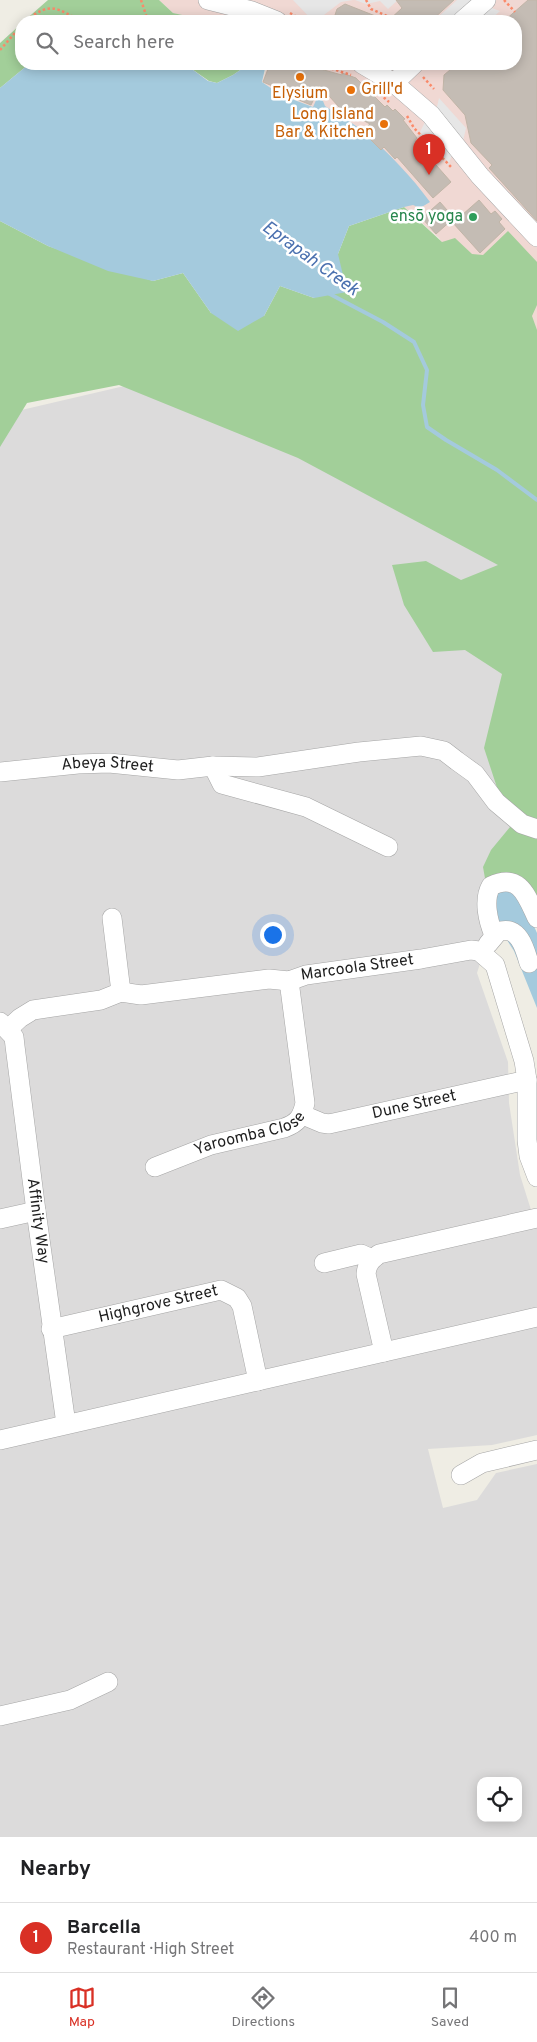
<!DOCTYPE html>
<meta charset="utf-8">
<style>
:root{--surface:#fff;--page:#f2f2f2;--text:#202124;--muted:#757577;--line:#e0e0e0;--accent:#d93025}
body{margin:0;font-family:Overpass,sans-serif;background:var(--page);color:var(--text)}
.controls{position:absolute;right:15px;bottom:15px;display:grid;overflow:hidden;border-radius:10px;box-shadow:0 2px 12px #0003}
.controls button{width:45px;height:45px;display:grid;place-items:center;padding:0;border:0;border-bottom:1px solid var(--line);background:var(--surface);color:var(--text);font:25px sans-serif}
.you{position:absolute;left:272px;top:934px;width:18px;height:18px;margin:-12px;border:4px solid #fff;border-radius:50%;background:#1a73e8;box-shadow:0 0 0 8px #1a73e833}
.badge{display:grid;place-items:center;width:32px;height:32px;border-radius:50%;background:var(--accent);color:#fff;font-size:16px;font-weight:700}
.pin{position:absolute;translate:-50% -41px;filter:drop-shadow(0 1px 2px #0008)}
.pin::after{content:'';position:absolute;top:26px;width:18px;height:15px;background:inherit;clip-path:polygon(0 0,100% 0,50% 100%)}
.list{margin:0;padding:0;list-style:none}
h2{display:flex;justify-content:space-between;align-items:center;height:65px;margin:0;padding:0 20px;font-size:21px}
h2 small{font-size:16px;font-weight:400;color:var(--muted)}
.list li{display:grid;grid-template-columns:32px 1fr auto;gap:15px;align-items:center;box-sizing:border-box;height:70px;padding:0 20px;border-top:1px solid var(--line)}
.list b{display:block;font-size:19px;white-space:nowrap}
.list p{margin:0;font-size:16px;white-space:nowrap;color:var(--muted)}
.list em{font-size:16px;font-style:normal;color:var(--muted)}
.icon{flex:none;width:28px;height:28px;fill:none;stroke:currentColor;stroke-width:2;stroke-linecap:round;stroke-linejoin:round}
.map{position:relative;flex:none;width:537px;height:1837px;overflow:hidden}
.search{position:absolute;background:var(--surface);box-shadow:0 2px 12px #0003;left:15px;right:15px;top:15px;height:55px;display:flex;align-items:center;gap:12px;box-sizing:border-box;padding:0 18px;border-radius:20px;color:var(--muted);font-size:19px}
.sheet{height:135px;background:var(--surface)}
nav{display:flex;justify-content:space-around;align-items:center;box-sizing:border-box;height:70px;border-top:1px solid var(--line);background:var(--surface);font-size:14px;color:var(--muted)}
nav a{display:grid;justify-items:center;gap:2px}
nav .on{color:var(--accent)}
.map>svg:first-child{display:block}
.residential{fill:#dcdbdb;fill-rule:evenodd}
.commercial{fill:#f0d8d3}
.forest{fill:#a2cf99}
.parking{fill:#e6e6e6}
.water{fill:#a4cadd}
.lines{fill:none;stroke-linecap:round;stroke-linejoin:round}
.stream{stroke:#a4cadd;stroke-width:4}
.building{fill:#c4bcb4;stroke:#c1b5a7}
.minor-casing{stroke:#a5a5a5;stroke-width:20}
.path{stroke:#fb8a6a;stroke-width:2.5;stroke-dasharray:2.5 2.5;stroke-linecap:butt}
.minor{stroke:#fff;stroke-width:19}
.food-dot{fill:#e8710a;stroke:#fff;stroke-width:2}
.leisure-dot{fill:#2e9e5b;stroke:#fff;stroke-width:2}
.labels{text-anchor:middle;dominant-baseline:central;stroke-width:5;stroke-linejoin:round;paint-order:stroke}
.food-label{font-size:16px;fill:#c56008;stroke:#fff;text-anchor:start}
.leisure-label{font-size:16px;fill:#27864d;stroke:#fff;text-anchor:end}
.street-label{font-size:16px;fill:#1e1e1e;stroke:#fff}
.water-label{font-size:18px;font-style:italic;fill:#4a70af;stroke:#fff}
</style>
<div class="map">
<svg width="537" height="1837" viewBox="0 0 537 1837">
<rect width="100%" height="100%" fill="#efede4"/>
<!-- residential -->
<path class="residential" d="M163 377 537 543V860L491 929 477 973 508 1062 509 1103 520 1175 537 1229V1435L492 1445 428 1449 443 1508 477 1500 496 1473 537 1464V1837H0V415ZM481 1781H518V1818H481Z"/>
<!-- commercial -->
<path class="commercial" d="M159 0H537V359L448 252 439 238 404 207 313 107 281 95 262 82 268 64H516V21H210L173 13Z"/>
<!-- forest -->
<g class="forest">
<path d="M48 0H159L173 13 210 21H24Z"/>
<path d="M21 24V64H29L0 88V43Z"/>
<path d="M175 64H249L233 75 217 83 209 81 189 67Z"/>
<path d="M404 207 442 242 455 238 472 254 483 255 508 231 537 262V305L532 316 537 330V906L486 884 483 867 491 850 510 827 484 748 502 674 465 650 433 652 404 605 392 565 426 561 461 580 498 565 298 458 119 385 27 403 0 447V221L48 246 153 281 183 273 211 313 264 316 280 286 314 298 338 254 349 226Z"/>
</g>
<!-- parking -->
<g class="parking">
<path d="M293 0H353L341 2 316 21H313Z"/>
<path d="M355 0H398L388 9 380 1 366 4Z"/>
<path d="M457 0H475L451 21 437 18Z"/>
<path d="M489 7 500 11 489 21H472Z"/>
<path d="M439 98 466 128 463 141 436 111Z"/>
<path d="M425 122 453 152 449 163 420 132Z"/>
</g>
<!-- water -->
<g class="water">
<path d="M29 64H175L189 67 208 81 217 83 233 75 249 64H266L262 82 281 95 313 107 317 98 323 101 325 106C338 115 352 122 364 132 388 152 412 177 430 202L420 208 413 205 404 207 349 226 338 254 347 292 314 298 280 286 264 316 238 331 211 313 183 273 153 281 108 271 48 246 0 221V88Z"/>
<path d="M503 887 522 900 537 933V1008L514 951 494 920 492 894Z"/>
</g>
<g class="lines">
<!-- stream -->
<path class="stream" d="M326 292 383 322 414 342 427 370 423 405 427 427 446 440 497 470 537 500"/>
</g>
<!-- building -->
<g class="building">
<path d="M396 0H454L431 21H388L402 8Z"/>
<path d="M528 0H537V221L489 168 492 165 471 143 465 115 443 90 444 75 457 64H516V21H504Z"/>
<path d="M345 4 388 21H333L337 9Z"/>
<path d="M270 64H308L313 65V67L342 75V73L356 78 385 107 387 105 393 111 395 109 405 119 403 120 417 138 415 141 451 182 433 198 397 157 395 159 384 147 381 150 362 131 370 124 351 114 348 117 320 86 311 105 282 93V90L263 82Z"/>
<path d="M479 200 491 214 495 211 502 219 499 222 505 229 480 253 453 223Z"/>
<path d="M440 202 454 218 436 234 422 218Z"/>
</g>
<g class="lines">
<!-- minor casing -->
<g class="minor-casing">
<g id="minor">
<path d="M208 0 252 11 277 21"/>
<path d="M462 21 486 0"/>
<path d="M362 64 394 83 431 115 480 176 537 237"/>
<path d="M394 83 414 64"/>
<path d="M213 766 222 784 306 807 388 847"/>
<path id="s1" d="M0 772 78 764 109 763 178 770 213 766 258 767 359 752 421 746 444 751 457 761 475 774 496 802 522 824 537 829"/>
<path d="M112 918 121 992"/>
<path d="M494 935C488 921 483 900 491 886 520 872 527 897 537 918"/>
<path d="M488 944 498 932C518 924 525 948 529 963"/>
<path id="s2" d="M0 1022 14 1037 15 1046 36 1211 66 1424"/>
<path id="s3" d="M8 1029 20 1018 33 1010 101 1000 121 992 141 995 269 979 289 981 306 975 421 959 471 950 479 951 495 965 524 1061 527 1080V1140L529 1156 537 1177"/>
<path id="s4" d="M303 1115 322 1123 329 1124 527 1080"/>
<path id="s5" d="M155 1167 211 1145 284 1128C298 1123 302 1117 305 1103L289 981"/>
<path d="M0 1219 36 1211"/>
<path d="M324 1263 361 1254 372 1259"/>
<path id="s6" d="M51 1329 221 1290 237 1298 242 1306 258 1381"/>
<path d="M384 1352 366 1274C367 1264 371 1260 379 1254L537 1218"/>
<path d="M0 1440 537 1317"/>
<path d="M461 1475 482 1463 537 1450"/>
<path d="M0 1716 70 1700 108 1682"/>
</g>
</g>
<!-- path -->
<g class="path">
<path d="M141 0 148 21"/>
<path d="M366 0 371 9 399 21"/>
<path d="M504 0 515 12"/>
<path d="M290 13 304 21"/>
<path d="M26 21C51 0 57 9 81 21"/>
<path d="M0 50 21 26"/>
<path d="M317 64 351 75"/>
<path d="M423 77 434 89"/>
<path d="M380 94 389 102"/>
<path d="M407 116 414 128 452 168"/>
</g>
<!-- minor -->
<use href="#minor" class="minor"/>
</g>
<!-- markers -->
<g class="food-dot">
<circle cx="300" cy="77" r="5"/>
<circle cx="351" cy="90" r="5"/>
<circle cx="384" cy="124" r="5"/>
</g>
<circle class="leisure-dot" cx="473" cy="217" r="5"/>
<g class="labels">
<!-- food labels -->
<g class="food-label">
<text x="361" y="90">Grill'd</text>
<text x="300" y="94" text-anchor="middle">Elysium</text>
<text x="374" y="115" text-anchor="end">Long Island<tspan x="374" dy="18">Bar &amp; Kitchen</tspan></text>
</g>
<!-- leisure labels -->
<g class="leisure-label">
<text x="463" y="217">ensō yoga</text>
</g>
<!-- street labels -->
<g class="street-label">
<text stroke="none"><textPath href="#s1" startOffset="108">Abeya Street</textPath></text>
<text stroke="none"><textPath href="#s3" startOffset="361">Marcoola Street</textPath></text>
<text stroke="none"><textPath href="#s4" startOffset="115">Dune Street</textPath></text>
<text stroke="none"><textPath href="#s5" startOffset="101">Yaroomba Close</textPath></text>
<text stroke="none"><textPath href="#s2" startOffset="206">Affinity Way</textPath></text>
<text stroke="none"><textPath href="#s6" startOffset="110">Highgrove Street</textPath></text>
</g>
<!-- water labels -->
<g class="water-label">
<text transform="translate(310 259) rotate(36)">Eprapah Creek</text>
</g>
</g>
</svg>
<div class="controls">
<button><svg class="icon" aria-label="locate" viewBox="0 0 24 24"><circle cx="12" cy="12" r="6"/><path d="M12 2v4M12 18v4M2 12h4M18 12h4"/></svg></button>
</div>
<div class="you"></div>
<div class="pin badge" style="left:429px;top:175px">1</div>
<div class="search"><svg class="icon" aria-label="search" viewBox="0 0 24 24"><circle cx="10" cy="10" r="6"/><path d="M15 15l6 6"/></svg>Search here</div>
</div>
<section class="sheet">
<h2>Nearby<small></small></h2>
<ul class="list">
<li><span class="badge">1</span><div><b>Barcella</b><p>Restaurant · High Street</p></div><em>400 m</em></li>
</ul>
</section>
<nav>
<a class="on"><svg class="icon" aria-label="map" viewBox="0 0 24 24"><path d="M3 6l6-2 6 2 6-2v14l-6 2-6-2-6 2zM9 4v14M15 6v14"/></svg>Map</a>
<a><svg class="icon" aria-label="directions" viewBox="0 0 24 24"><path d="M12 3l9 9-9 9-9-9zM9 14v-3h6M13 9l2 2-2 2"/></svg>Directions</a>
<a><svg class="icon" aria-label="saved" viewBox="0 0 24 24"><path d="M7 4h10v16l-5-4-5 4z"/></svg>Saved</a>
</nav>
